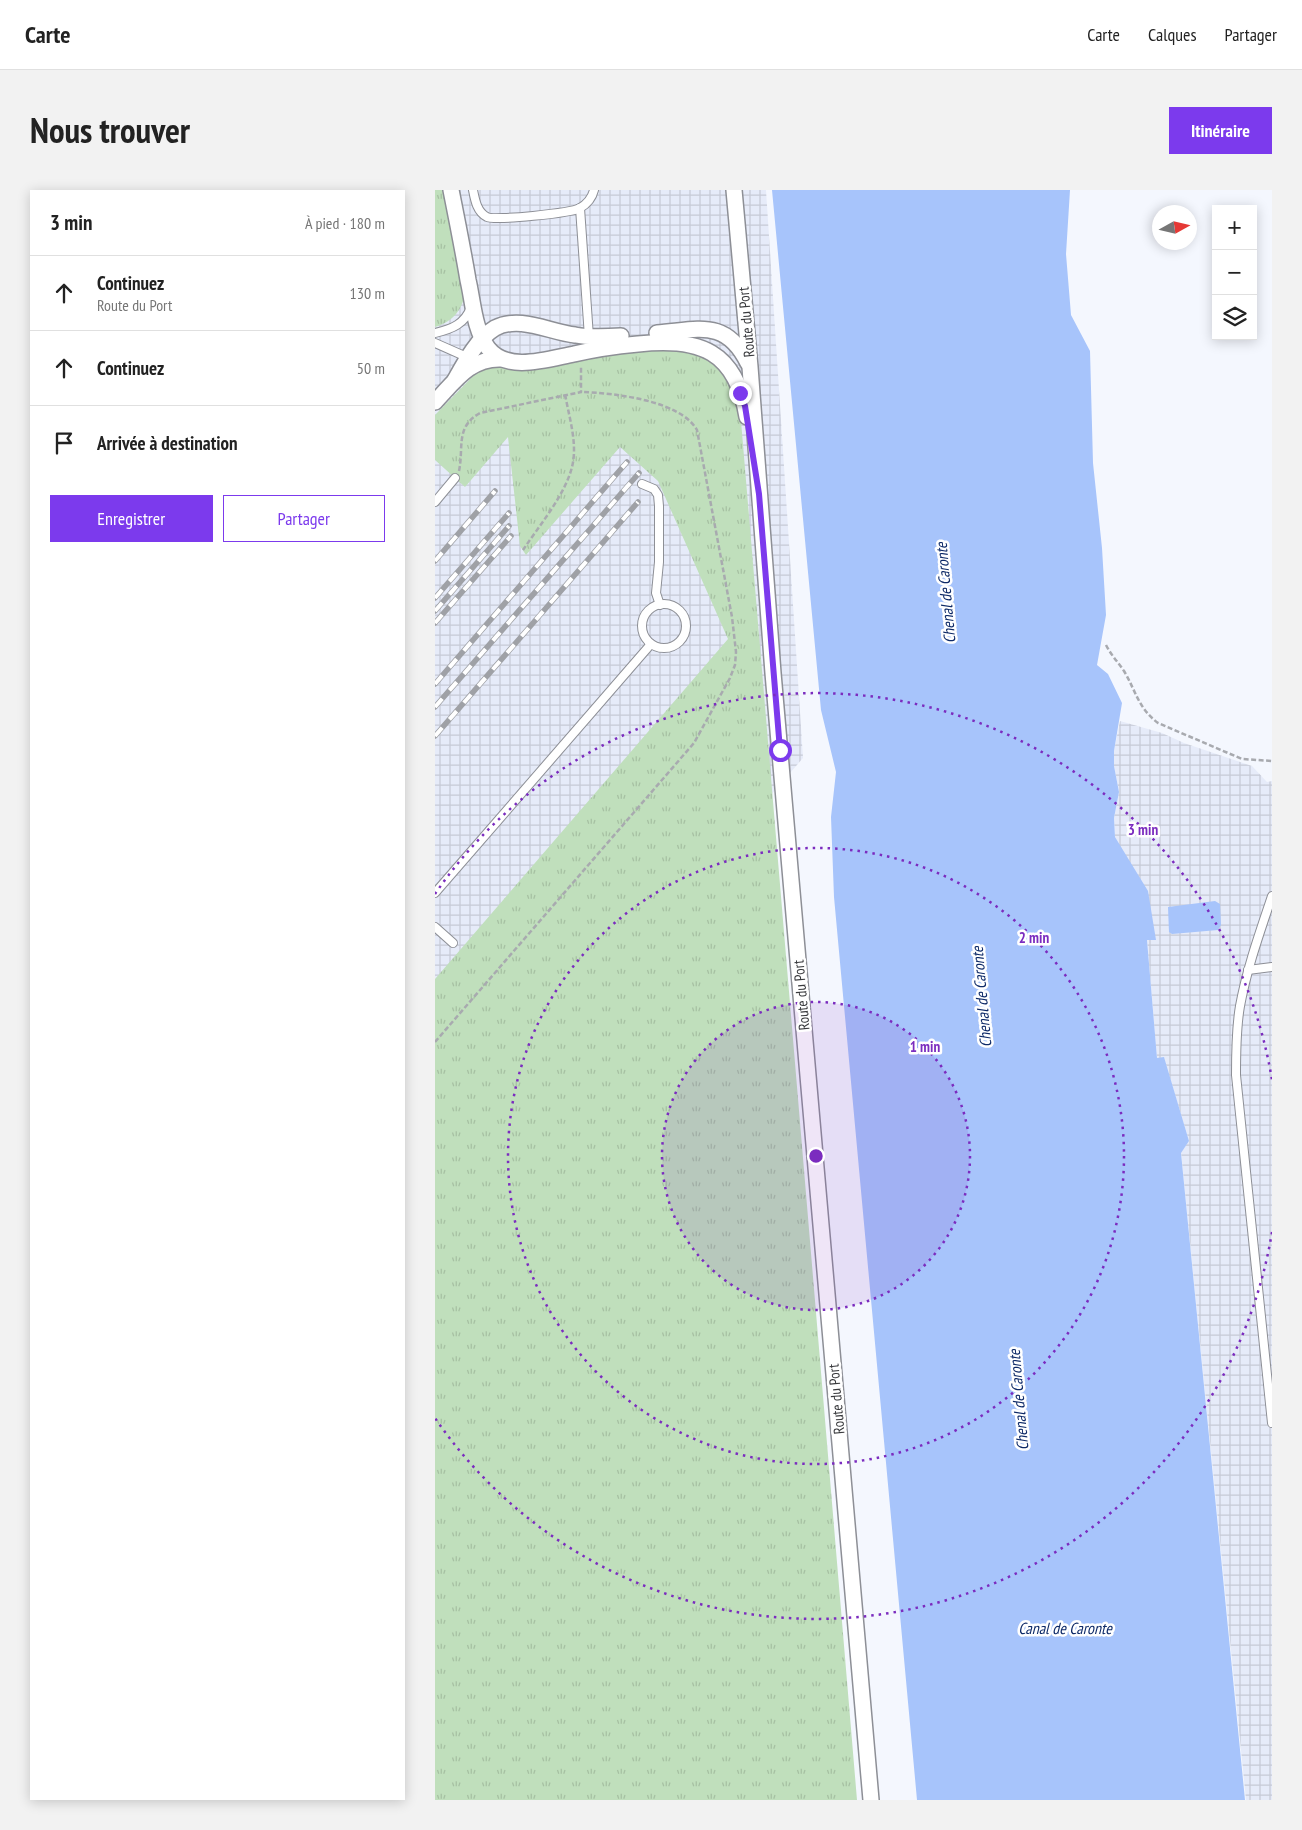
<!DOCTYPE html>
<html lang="fr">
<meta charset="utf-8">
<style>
:root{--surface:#fff;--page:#f2f2f2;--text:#222;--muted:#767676;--line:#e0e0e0;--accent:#7c3aed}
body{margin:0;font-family:"PT Sans Narrow",sans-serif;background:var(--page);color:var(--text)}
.controls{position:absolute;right:15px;top:15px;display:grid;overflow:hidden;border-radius:0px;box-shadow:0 2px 12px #0003}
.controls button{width:45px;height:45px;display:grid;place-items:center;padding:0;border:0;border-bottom:1px solid var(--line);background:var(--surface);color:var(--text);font:25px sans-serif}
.compass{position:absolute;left:717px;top:15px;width:45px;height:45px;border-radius:50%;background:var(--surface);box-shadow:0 2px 12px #0003;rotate:82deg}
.stop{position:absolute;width:15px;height:15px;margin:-11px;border:4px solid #7c3aed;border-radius:50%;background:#fff}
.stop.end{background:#7c3aed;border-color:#fff;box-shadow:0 1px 5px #0008}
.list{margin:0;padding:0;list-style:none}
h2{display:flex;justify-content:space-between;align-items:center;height:65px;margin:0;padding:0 20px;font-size:21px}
h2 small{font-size:16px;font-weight:400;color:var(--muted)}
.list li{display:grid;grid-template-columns:32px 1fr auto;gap:15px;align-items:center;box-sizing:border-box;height:75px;padding:0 20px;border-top:1px solid var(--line)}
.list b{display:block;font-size:19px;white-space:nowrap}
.list p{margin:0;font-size:16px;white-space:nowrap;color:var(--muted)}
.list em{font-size:16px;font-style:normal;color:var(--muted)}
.actions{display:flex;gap:10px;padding:15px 20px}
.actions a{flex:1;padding:11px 0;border:1px solid var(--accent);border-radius:0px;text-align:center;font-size:18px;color:var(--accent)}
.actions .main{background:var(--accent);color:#fff}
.icon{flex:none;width:28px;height:28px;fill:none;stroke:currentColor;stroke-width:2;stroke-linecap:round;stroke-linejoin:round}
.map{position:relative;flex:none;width:837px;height:1610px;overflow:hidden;border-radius:0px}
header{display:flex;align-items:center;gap:30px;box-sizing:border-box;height:70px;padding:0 25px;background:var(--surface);border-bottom:1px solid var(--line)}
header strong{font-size:24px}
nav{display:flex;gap:28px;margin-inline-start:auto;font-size:18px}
.intro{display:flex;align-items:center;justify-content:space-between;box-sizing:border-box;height:120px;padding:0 30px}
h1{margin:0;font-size:35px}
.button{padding:12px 22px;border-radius:0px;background:var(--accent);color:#fff;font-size:18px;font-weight:700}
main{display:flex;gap:30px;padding:0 30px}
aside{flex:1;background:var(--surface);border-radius:0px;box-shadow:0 2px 12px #0003}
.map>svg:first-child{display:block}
.industrial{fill:url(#industrial-grid)}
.grass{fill:url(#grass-tufts)}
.water{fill:#a7c4fb}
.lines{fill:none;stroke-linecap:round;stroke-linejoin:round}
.lane-casing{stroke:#8d8f96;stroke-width:10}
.street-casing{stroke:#8d8f96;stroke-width:18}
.path{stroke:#a8aaaf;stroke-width:2.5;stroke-dasharray:5 2.5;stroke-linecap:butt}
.lane{stroke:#fff;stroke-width:8}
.street{stroke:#fff;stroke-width:15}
.rail-casing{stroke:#9fa1a6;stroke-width:5.5}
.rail{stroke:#fff;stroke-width:4;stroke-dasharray:11;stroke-linecap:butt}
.route{stroke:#7c3aed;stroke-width:6}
.ring{fill:none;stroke:#7b2cbf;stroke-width:2.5;stroke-dasharray:2.5 5}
.labels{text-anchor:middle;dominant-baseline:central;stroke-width:5;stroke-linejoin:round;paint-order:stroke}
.street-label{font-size:15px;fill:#393a3d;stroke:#fff}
.water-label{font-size:16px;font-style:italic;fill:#0e2a68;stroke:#fff}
.centre{fill:#7b2cbf;stroke:#fff;stroke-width:2.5}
.ring-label{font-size:15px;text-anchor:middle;font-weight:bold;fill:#7b2cbf;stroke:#fff;stroke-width:5;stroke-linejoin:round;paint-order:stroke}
</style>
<header>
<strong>Carte</strong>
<nav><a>Carte</a><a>Calques</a><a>Partager</a></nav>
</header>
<div class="intro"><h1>Nous trouver</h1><a class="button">Itinéraire</a></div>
<main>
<aside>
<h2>3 min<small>À pied · 180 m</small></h2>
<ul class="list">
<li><svg class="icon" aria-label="ahead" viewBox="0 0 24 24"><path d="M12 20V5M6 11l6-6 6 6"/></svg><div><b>Continuez</b><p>Route du Port</p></div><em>130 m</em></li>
<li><svg class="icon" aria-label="ahead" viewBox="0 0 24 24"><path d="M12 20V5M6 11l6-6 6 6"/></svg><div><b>Continuez</b></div><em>50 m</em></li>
<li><svg class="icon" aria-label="arrive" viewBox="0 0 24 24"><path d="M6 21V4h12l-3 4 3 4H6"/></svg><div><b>Arrivée à destination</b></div></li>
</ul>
<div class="actions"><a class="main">Enregistrer</a><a>Partager</a></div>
</aside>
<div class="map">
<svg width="837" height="1610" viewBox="0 0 837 1610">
<defs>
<pattern id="industrial-grid" width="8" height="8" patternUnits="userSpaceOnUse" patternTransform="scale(1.25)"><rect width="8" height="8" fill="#e6ebf9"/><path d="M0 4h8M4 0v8" fill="none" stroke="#c6cad6"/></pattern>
<pattern id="grass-tufts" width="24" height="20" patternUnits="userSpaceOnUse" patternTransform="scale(1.25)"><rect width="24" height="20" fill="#c0dfbc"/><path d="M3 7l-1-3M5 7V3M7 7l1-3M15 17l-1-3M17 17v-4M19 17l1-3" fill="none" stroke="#a6c0a2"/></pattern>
</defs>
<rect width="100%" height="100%" fill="#f4f7fe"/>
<!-- industrial -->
<g class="industrial">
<path d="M0 0H331L368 568 0 991Z"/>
<path d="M685 531 727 543 749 553 817 576 832 592 837 591V1610H811L746 962 754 951 729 868H722L712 750H720L680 647 679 628 684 602 679 576V561Z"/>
</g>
<!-- grass -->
<g class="grass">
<path d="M0 0H9L30 102C28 120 17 132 0 137Z"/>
<path d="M236 159C279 164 291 179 305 219L422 1610H0V789L293 449 223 291 185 257 91 365 85 356 73 247 30 297 0 270V225L41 183 51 177 166 163Z"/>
</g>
<!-- water -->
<g class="water">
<path d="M337 0H635L631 64 636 125 655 161 658 273 667 358 671 425 662 475 673 484 687 513 679 561V576L684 602 679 628 680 647 713 701 721 750H712L722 868 729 867 754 951 746 963 810 1610H482L399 707 396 627 401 582 386 520Z"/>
<path d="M780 711 785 714 786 735 783 740 737 744 734 742 733 717Z"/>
</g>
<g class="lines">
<!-- lane casing -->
<g class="lane-casing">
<g id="lane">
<path d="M38 0C40 10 42 22 52 27 59 31 137 23 145 18 152 14 157 8 159 0"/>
<path d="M145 18 154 147"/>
<path d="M0 143C17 139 30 134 36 117"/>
<path d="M0 153 34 168"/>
<path d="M207 294 219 299 223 305 224 316V372L221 403 225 415"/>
<path d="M0 312 20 288"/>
<circle cx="229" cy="436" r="22"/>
<path d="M0 703 216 454"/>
<path d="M837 706C825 742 812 778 805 816 801 839 801 862 801 885L837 1233"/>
<path d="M0 737 18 753"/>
<path d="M813 780 837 777"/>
</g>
</g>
<!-- street casing -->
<g class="street-casing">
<g id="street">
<path d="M16 0C22 30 28 60 33 90 38 111 39 140 53 158 72 183 113 169 139 164 160 159 181 156 203 154 265 147 301 161 312 227"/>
<path d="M299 0 315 177 338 483 436 1610"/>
<path d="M222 143C263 140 291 128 313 173"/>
<path d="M20 190C30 172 42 149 60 138 85 125 114 142 140 145 155 148 171 147 186 146"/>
<path d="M0 212C20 191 35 168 66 169"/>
</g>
</g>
<!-- path -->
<g class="path">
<path d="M24 281C29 257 20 237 45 223L146 202V176"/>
<path d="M88 360C104 336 130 305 137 277 143 254 134 227 130 204"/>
<path d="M671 455C676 465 683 472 689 481 701 501 703 518 723 533L807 569 837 571"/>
<path d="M0 852 259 553 295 488 300 475 301 462 297 427 262 240C245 210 178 203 146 202"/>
</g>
<!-- lane -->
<use href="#lane" class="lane"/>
<!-- street -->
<use href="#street" class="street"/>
<!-- rail casing -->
<g class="rail-casing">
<g id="rail">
<path d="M0 371 60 301"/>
<path d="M0 408 74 323"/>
<path d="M0 421 74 336"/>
<path d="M0 433 76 346"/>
<path d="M0 494 192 272"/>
<path d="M0 517 204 283"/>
<path d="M0 546 203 312"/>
</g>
</g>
<!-- rail -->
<use href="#rail" class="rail"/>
</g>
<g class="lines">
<!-- route -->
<path class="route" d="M305 203 310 216 324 304 345 560"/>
</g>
<!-- distance rings -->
<circle cx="381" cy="966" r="154" fill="#7b2cbf" fill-opacity=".12"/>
<g class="ring">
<circle cx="381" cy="966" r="154"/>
<circle cx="381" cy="966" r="308"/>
<path d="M837 1042A462 462 0 0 1 0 1228M0 704A462 462 0 0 1 837 890"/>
</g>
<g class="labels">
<!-- street labels -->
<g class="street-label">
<text transform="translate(311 132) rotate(-95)">Route du Port</text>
<text transform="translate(366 805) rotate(-95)">Route du Port</text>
<text transform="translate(401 1209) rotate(-95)">Route du Port</text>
</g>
<!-- water labels -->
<g class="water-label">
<text transform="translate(510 403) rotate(-95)">Chenal de Caronte</text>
<text transform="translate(546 807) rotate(-95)">Chenal de Caronte</text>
<text transform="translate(583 1210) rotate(-95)">Chenal de Caronte</text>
<text x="630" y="1438">Canal de Caronte</text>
</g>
</g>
<circle cx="381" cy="966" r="8" class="centre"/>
<g class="ring-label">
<text x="708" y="645">3 min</text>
<text x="599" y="753">2 min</text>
<text x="490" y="862">1 min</text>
</g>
</svg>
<div class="controls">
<button>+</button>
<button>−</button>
<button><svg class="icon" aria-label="layers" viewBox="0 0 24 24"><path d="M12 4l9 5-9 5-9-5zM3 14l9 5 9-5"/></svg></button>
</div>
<svg class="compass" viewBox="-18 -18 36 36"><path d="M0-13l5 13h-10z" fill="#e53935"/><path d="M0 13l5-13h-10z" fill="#767676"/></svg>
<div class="stop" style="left:345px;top:560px"></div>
<div class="stop end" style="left:305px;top:203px"></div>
</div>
</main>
